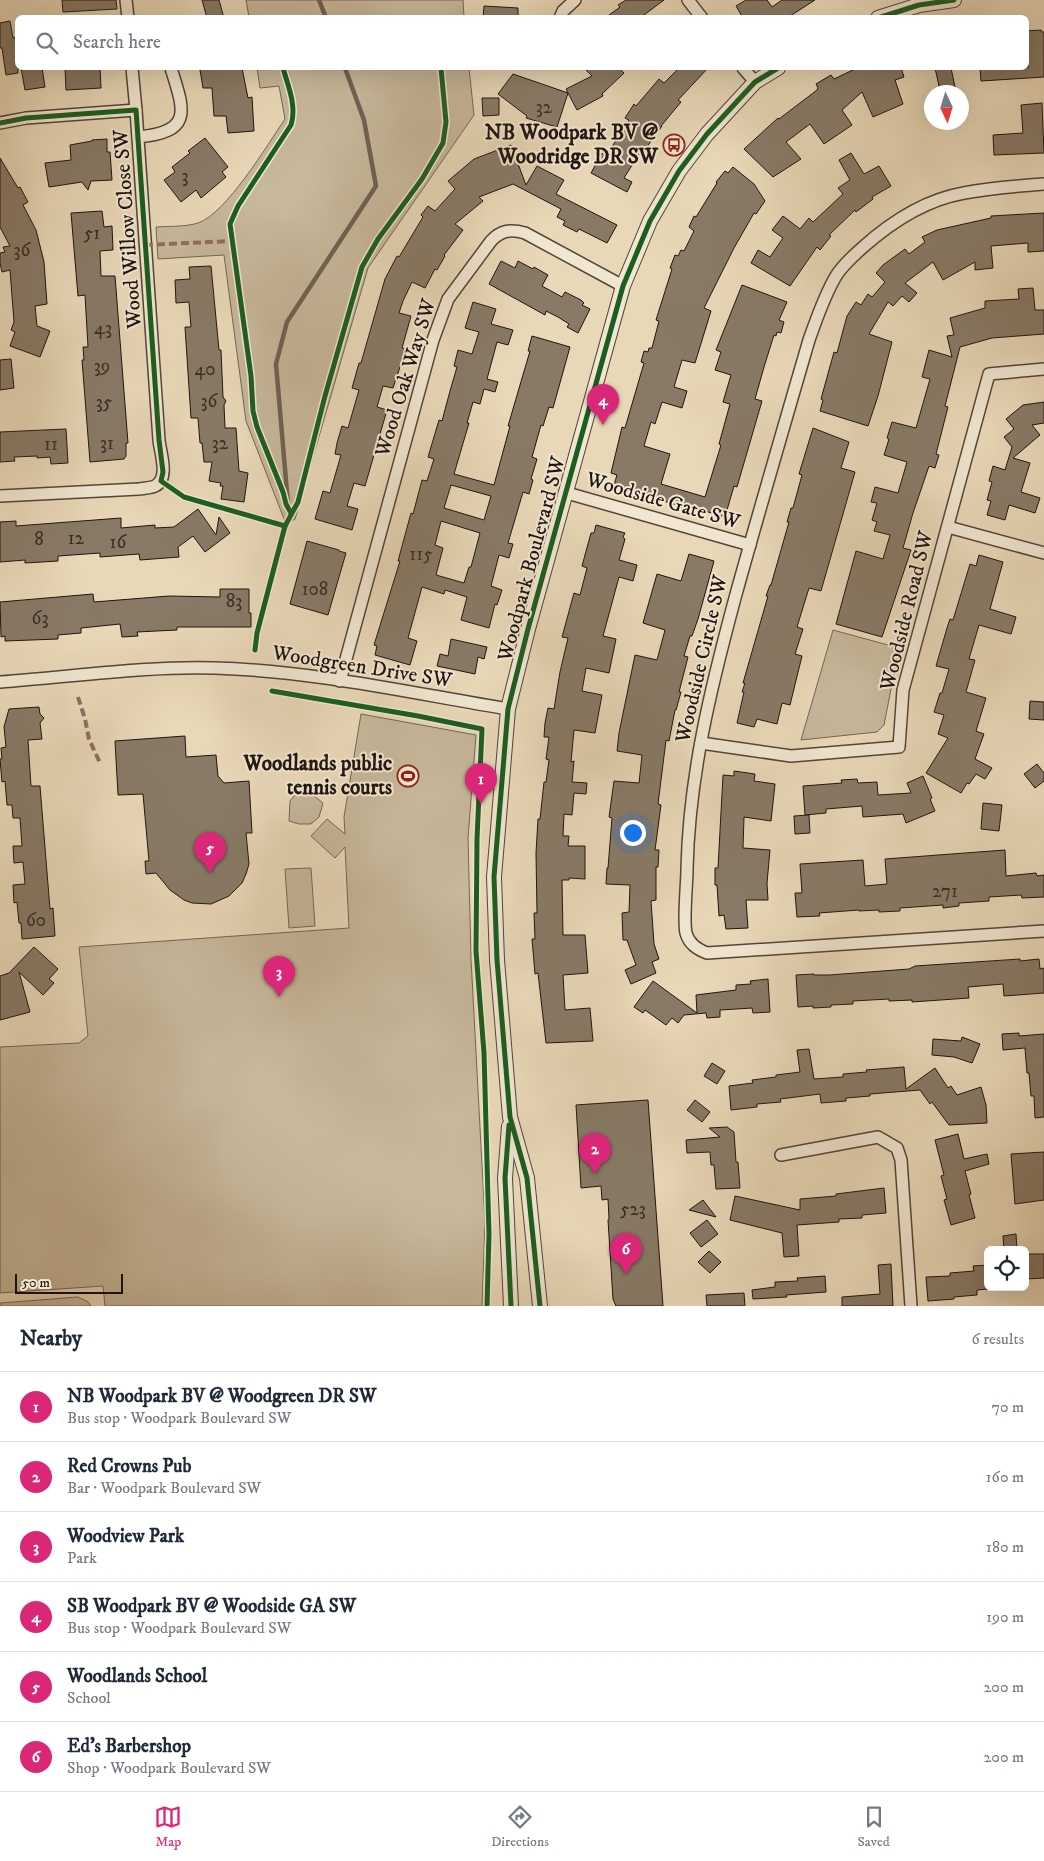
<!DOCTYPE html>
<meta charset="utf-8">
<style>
:root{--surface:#fff;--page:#f2f2f3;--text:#1f2937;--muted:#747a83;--line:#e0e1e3;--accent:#db2777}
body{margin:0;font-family:"IM FELL DW Pica",serif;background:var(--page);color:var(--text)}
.controls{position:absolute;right:15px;bottom:15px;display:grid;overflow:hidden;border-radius:8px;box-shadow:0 5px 20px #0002}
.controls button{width:45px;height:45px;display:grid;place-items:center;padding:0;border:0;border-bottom:1px solid var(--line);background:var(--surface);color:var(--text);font:25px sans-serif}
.compass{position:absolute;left:924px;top:85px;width:45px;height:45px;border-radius:50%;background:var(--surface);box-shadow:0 5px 20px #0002;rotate:176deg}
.scale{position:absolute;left:15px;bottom:12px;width:108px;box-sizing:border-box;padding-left:5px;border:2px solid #1f1410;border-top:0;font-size:14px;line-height:18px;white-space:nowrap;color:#1f1410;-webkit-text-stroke:4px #f1e6d1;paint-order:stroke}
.you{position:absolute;left:632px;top:832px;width:18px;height:18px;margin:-12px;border:4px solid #fff;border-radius:50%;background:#1a73e8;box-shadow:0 0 0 8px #1a73e833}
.badge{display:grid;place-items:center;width:32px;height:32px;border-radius:50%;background:var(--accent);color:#fff;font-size:16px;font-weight:700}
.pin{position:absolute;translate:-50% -41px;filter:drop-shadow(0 1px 2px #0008)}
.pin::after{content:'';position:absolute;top:26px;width:18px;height:15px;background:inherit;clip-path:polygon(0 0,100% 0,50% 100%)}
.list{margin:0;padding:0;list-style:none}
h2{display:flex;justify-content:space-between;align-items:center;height:65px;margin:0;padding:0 20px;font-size:21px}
h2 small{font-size:16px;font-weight:400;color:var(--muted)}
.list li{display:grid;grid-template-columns:32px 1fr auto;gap:15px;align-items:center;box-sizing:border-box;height:70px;padding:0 20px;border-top:1px solid var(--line)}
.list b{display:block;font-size:19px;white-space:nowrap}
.list p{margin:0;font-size:16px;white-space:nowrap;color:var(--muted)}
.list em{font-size:16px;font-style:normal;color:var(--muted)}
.icon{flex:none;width:28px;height:28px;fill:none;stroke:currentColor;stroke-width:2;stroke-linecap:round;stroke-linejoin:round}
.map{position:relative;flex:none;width:1044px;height:1306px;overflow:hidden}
.search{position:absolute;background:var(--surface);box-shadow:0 5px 20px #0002;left:15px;right:15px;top:15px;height:55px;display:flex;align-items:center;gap:12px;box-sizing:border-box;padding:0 18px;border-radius:8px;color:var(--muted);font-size:19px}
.sheet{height:485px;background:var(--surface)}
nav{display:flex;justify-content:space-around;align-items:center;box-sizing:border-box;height:70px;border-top:1px solid var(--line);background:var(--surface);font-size:14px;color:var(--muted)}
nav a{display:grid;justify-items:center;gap:2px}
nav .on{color:var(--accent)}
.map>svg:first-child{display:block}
.green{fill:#c7b79b;stroke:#736656}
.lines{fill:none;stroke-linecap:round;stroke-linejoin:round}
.stream{stroke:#6f6153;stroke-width:4.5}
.building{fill:#887a67;stroke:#1f1410;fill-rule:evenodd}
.minor-casing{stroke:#52453a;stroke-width:14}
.tertiary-casing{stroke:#52453a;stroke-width:16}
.minor{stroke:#f1e6d1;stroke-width:11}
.tertiary{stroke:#f1e6d1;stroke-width:14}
.quiet{stroke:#8d6e63;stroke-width:4;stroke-dasharray:8 4;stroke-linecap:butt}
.cycleway-casing{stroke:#f1e6d1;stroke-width:8}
.cycleway{stroke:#1b5e20;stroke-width:5}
.labels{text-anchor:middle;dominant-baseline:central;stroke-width:4;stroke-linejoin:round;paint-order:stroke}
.number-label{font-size:19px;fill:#392e26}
.poi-label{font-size:21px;font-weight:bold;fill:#1f1410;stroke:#f1e6d1;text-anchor:end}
.street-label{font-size:21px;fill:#1f1410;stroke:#f1e6d1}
</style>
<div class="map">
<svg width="1044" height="1306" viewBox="0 0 1044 1306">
<rect width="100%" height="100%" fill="#e9d8b8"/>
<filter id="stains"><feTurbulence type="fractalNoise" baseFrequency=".004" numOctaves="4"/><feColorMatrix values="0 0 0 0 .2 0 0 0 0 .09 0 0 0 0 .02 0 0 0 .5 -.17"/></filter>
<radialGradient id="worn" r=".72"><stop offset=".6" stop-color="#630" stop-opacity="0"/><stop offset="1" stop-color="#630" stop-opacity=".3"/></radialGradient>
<!-- green -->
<g class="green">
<path d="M246 0H463L464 17H249Z"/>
<path d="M257 68H469L474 115 368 268 295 519 286 524 246 421 224 255 158 259 156 227C168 226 186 227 198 223 226 214 268 144 285 119L279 86 260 88Z"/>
<path d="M833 630 899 648 884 725 877 732 801 740Z"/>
<path d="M361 714 476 735 468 838 471 959 485 1221 482 1306H105L103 1286 0 1293V1047L79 1043 88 1036 79 947 349 928 345 847 335 858 311 836 327 819 345 834 344 817Z"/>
<path d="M298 791 309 792 323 803 319 817 311 824H299L289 821 290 801Z"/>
<path d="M311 868 315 926 289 928 285 869Z"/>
<path d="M78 1297 88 1302 91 1306H0V1303Z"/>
</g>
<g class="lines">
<!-- stream -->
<g class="stream">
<path d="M319 0 326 18"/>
<path d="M288 504 276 364 287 322 376 186 364 120 345 68"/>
</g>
</g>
<!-- building -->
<g class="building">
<path d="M62 0H116L117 9 63 12Z"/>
<path d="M202 0H219L224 18H207Z"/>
<path d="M626 0H664L640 18H605L620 7 618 5Z"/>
<path d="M746 0H767L772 7 782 0H815L787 18H743L736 6Z"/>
<path d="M484 6 518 8V18H483Z"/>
<path d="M10 21 13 38 16 37 18 46V73L6 75 2 48H0V23Z"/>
<path d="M1041 30 1042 32H1044V77L981 81 980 68H1028L1026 31Z"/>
<path d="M21 68H42L45 87 25 90Z"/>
<path d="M65 68H100L101 88 66 90Z"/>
<path d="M207 68H242L248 98 252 97 254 131 228 133 226 116H214L212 88H203L200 70Z"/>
<path d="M584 68H619L624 73 602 94 603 96 577 110 568 93 557 127 526 118 527 116 498 94 513 74 568 93 566 89 592 76Z"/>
<path d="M679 68H708L678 100 681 102 661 126H662L641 155 639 154 624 178 632 182 627 192 591 173 602 153 606 156 629 120 625 118 634 104 636 106 659 79 664 83Z"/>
<path d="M857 68H901L904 77 895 80 903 104 873 117 862 92 842 110 852 125 824 144 810 124 786 142 801 159 773 177 744 149 778 118 779 119 817 90 818 88 816 84 831 75 834 79Z"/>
<path d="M935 68H951L955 87 940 90Z"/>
<path d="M482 98H499V115L483 116Z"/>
<path d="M1042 103 1044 153 994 155 993 135 1023 133 1021 105Z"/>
<path d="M205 138 228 167 222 172 226 177 201 198 196 190 181 202 164 180 175 172 172 167 190 153 188 151Z"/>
<path d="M107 139V152H110L112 180 91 181 88 190 82 182 49 187 45 163 71 160 70 145 92 141V140Z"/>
<path d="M511 145 526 185 537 166 564 180 556 194 617 225 607 243 579 229 577 232 563 225 565 221 557 217 561 209 513 184 479 197 483 201 455 224 463 230 444 255 445 256 437 270 435 269 425 288 412 282 403 301 399 313 411 316 402 348 406 349 393 388 383 386 377 407 387 410 365 486 354 483 347 506 358 509 352 530 315 519 323 491 330 493 341 455 335 454 337 443 342 426 348 428 359 390 352 388 359 363H361L385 279 397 256 399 257 423 217 421 215 428 206 435 211 455 189 448 181 474 159Z"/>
<path d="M851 153 864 174 879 166 891 186 872 197 873 199 856 212 855 210 829 235 831 236 820 250 817 247 790 286 751 263 758 250 770 257 783 238 772 230 783 216 800 229 809 218 813 222 843 194 838 188 850 180 839 160Z"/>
<path d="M0 158 18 188 20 187 28 202 23 205 36 230 44 262 47 304 35 306 37 326 50 331 40 357 10 346 15 332 11 330 14 322 10 270 2 272 0 263V253L5 252 3 247 10 246 0 227Z"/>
<path d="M733 167 754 184 765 201 756 214 754 213 734 248 704 308 711 311 695 363 682 360 674 387 687 391 682 408 662 402 655 424 651 422 644 446 670 454 661 484 705 497 721 445 719 444 730 404 723 402 731 375 715 370 721 352 716 350 742 285 787 302 779 320 784 322 781 333 777 332 776 336 774 335 764 367 755 399 762 401 737 487 734 486 725 517 695 508 694 512 677 507V505L636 493 637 491 614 485 617 475 611 473 622 427 625 428 644 363 641 362 644 351 648 352 649 348H652L659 321 656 320 672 269 670 268 675 255 678 256 681 250 684 251 694 231 689 227 694 216 696 217 717 183 716 182 725 171 728 173Z"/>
<path d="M102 211 104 227 112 226 113 250 100 251 101 276H115L128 443H126V456L124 459 90 462 82 360H84L83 347H88L85 295 78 296 71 213Z"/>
<path d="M1044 213V251L1028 252V243L991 246 993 268 975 270V262L943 280 933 262 905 283 917 293 909 302 902 296 893 306 888 302 869 334 892 342 878 396 868 426 820 411 823 400 821 399 834 352 837 353 847 316 856 302 861 305 868 294 872 297 885 282 876 273 883 265 905 249 909 254 925 242 922 237 937 230 991 218V216Z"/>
<path d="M501 261 515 268 518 261 533 269 534 267 548 275 542 286 562 297 565 292 581 300 584 303 582 305 590 309 578 333 567 327 569 324 558 317 546 311 545 315 489 284Z"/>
<path d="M211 266 219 350H221L223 397 226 401 224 405 225 428H236L239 471 248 473 244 502 221 499 223 486H220L221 483 209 481 212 462H204L202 443H200L198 418H191L185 327H191L189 302 176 303 175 280 190 279 189 267Z"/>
<path d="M1033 288 1035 310H1044V334L992 338 960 347 945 406 948 407 936 454 939 455 935 468 929 466 913 513 903 548 911 550 882 637 836 624 856 551 883 559 890 535 874 531 877 522 872 520 877 503 871 502 875 487 898 493 907 462 884 455 889 439 887 438 892 422 916 428 930 379 922 377 929 350 952 357 947 336 954 335 950 318 985 308V301L1019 299 1018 289Z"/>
<path d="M473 302 496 309 491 324 513 330 508 345 497 342 487 379 498 382 495 392 484 389 480 404 473 402 467 423H469L454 474 494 485 510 426H508L530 351H528L532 336 570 347 553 408 549 407 543 426 541 425 532 457 537 459 531 479 533 480 529 494 523 492 508 543 513 544 509 558 499 555 491 586 502 590 497 605 495 604 489 628 461 620 467 597 445 590 444 594 422 587 408 638 417 641 410 665 375 655 377 646 374 645 400 561H398L411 513 413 514 422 480 427 481 434 459 428 457 439 420 442 421 450 391 457 367 454 366 458 350 472 354 479 332 465 328ZM451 485 491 496 484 520 444 508ZM441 521 480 533 471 567H469L464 583 436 575 443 548 435 545Z"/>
<path d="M11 359 14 388 0 390V360Z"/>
<path d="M1044 402V423L1032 425 1040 435 1013 458 1030 463 1021 492 1040 498 1035 513 1009 505 1005 520 987 515 991 501 987 500 992 482 989 481 993 466 1005 470 1012 447 1004 437 1014 429 1006 419 1023 405Z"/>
<path d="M813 428 849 442 841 468 855 472 821 591 809 588 797 627 803 629 795 654 802 656 790 705 782 703 777 724 757 719 754 727 737 723 744 692H742L745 683H743L768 596H766L770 585H771L789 522H787L791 508H793L802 475 799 474Z"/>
<path d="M66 429 68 463 51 464 50 457 37 458V456L14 457 15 461 0 462V432Z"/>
<path d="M198 509 216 535 219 517 230 533 205 552 193 536 178 547 179 557 140 560 139 554 100 557V553L58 556V561L25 563V560L0 562V522L16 521V526L121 518V528L155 525V528L174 527Z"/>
<path d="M596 525 625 533 623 537 625 539 619 560 637 565 633 581 619 577 603 636 616 639 609 673 586 668 582 691 602 695 595 733 574 730 571 762 574 761 572 782 587 783 586 794 574 793 572 815 564 814 563 836H569L568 846H585V879L569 878V880H562L563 935H585L588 973 563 975 565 1010 590 1008 593 1041 546 1043 538 973 535 974 532 939H535L534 913H537L536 853 538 819H540L544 782H546L549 760 546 759 549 737H544L545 723 548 708 554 709 560 672 568 638 562 637 574 593 580 595 587 568 582 566 591 533H594Z"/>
<path d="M307 541 339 550V551L346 553 328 615 290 604Z"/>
<path d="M689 554 714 561 698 619 692 636H690L684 656 688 657 679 692H681L676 710H675L669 741 666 740 658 804 661 805 655 850H659L658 867H656V900L651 901 654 944 659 959 652 962 656 973 631 984 625 970 636 965 627 940H623L622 913 629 912 630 885 606 884 607 868H608L612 818 609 817 614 781 639 783 642 755 617 751 619 733 635 655 657 660 665 630 643 623 657 574 681 581Z"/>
<path d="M979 555 1003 562 990 609 1016 617 1011 634 979 625 969 659 975 660 966 692 986 698 976 731 984 734 975 759 992 768 985 779 976 774 969 784 967 783 961 793 926 773 948 738 938 734 944 715 934 712 940 693H942L949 669 936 666 947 628 950 619 953 620 970 564 976 566Z"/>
<path d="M220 589H249V613H251V627H177V630L137 632 138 636 122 637 120 624 81 628V633L58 635V639L5 641V636L1 637 0 602 93 594 94 602 169 596 220 597Z"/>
<path d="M451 639 487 647 484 659 478 657 475 674 437 666 440 654 448 656Z"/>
<path d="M1030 701 1044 702V720L1029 719Z"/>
<path d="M39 707 40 714 44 718 40 723 42 739 28 740 31 786H40L50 909 53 908 55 936 22 939 21 923H19L17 902 14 903 13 885 25 884 23 862 14 863 13 846H22L20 818H13L12 805H7L5 781 2 782 0 759H2L1 748 6 747 4 727 9 709Z"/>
<path d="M185 736 186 757 216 755 218 776 224 783 249 781 252 833H246L249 864 246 874 242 883 229 896 211 904 192 903 184 900 170 890 156 873 146 874 145 861H149L143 794 118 795 115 741Z"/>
<path d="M1037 764 1044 773V781L1035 788 1024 774Z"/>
<path d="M734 771 755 774 754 781 775 784 771 821 744 817 743 848 770 850 767 883 768 900H746L748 928 726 929 724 915 719 916 717 885H715V868H718L723 775 734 776Z"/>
<path d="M923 776 932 798 930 799 935 811 906 823 903 814 863 817 862 806 826 809V813L805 815 803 786 842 783 841 780 857 779 858 783 877 782 878 795 911 793 907 783Z"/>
<path d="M983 803 1002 805 999 831 981 829Z"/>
<path d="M809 815 810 833 795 834 794 816Z"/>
<path d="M1005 850 1006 876 1036 873 1037 876 1044 875V897L1022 898 1021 895 989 897V901L959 903V906L943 908V905L900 908V911L879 912V910L859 911V910L819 913 820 916 797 917 795 893H802L800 864 863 860 865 886 887 884 885 859Z"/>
<path d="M34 947 58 969 49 979 54 983 43 995 19 972 30 1012 0 1020V976L9 973Z"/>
<path d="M1020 959V961L1039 959 1040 969 1044 968V993L1004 996 1003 984 968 987 969 998 912 1002V1000L889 1001V999L853 1001V1004L831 1005V1007L813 1008V1006L798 1007 796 975 814 974V975H829L909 969 915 966Z"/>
<path d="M768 979 770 1012 753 1013 752 1008 720 1010V1017L707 1018 706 1013 684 1015 678 1023 672 1018 666 1025 645 1010 643 1013 634 1007 653 981 697 1013 696 995 736 990V985L751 984 750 981Z"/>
<path d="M1019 1033V1036L1044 1034V1117L1035 1118 1034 1096H1031L1029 1073H1027L1025 1048 1003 1050 1002 1034Z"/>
<path d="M962 1037 980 1044 972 1063 954 1057 932 1055 933 1039 961 1041Z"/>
<path d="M809 1049 814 1079 843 1077V1074L867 1072 866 1070 904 1067 906 1089 935 1068 948 1088 951 1086 957 1095 981 1087 986 1105 987 1123 949 1125 932 1102 930 1104 920 1090 870 1094V1096L846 1098V1101L821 1103 820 1094 780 1099 781 1102 757 1104V1107L731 1110 729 1086 753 1083 752 1080 776 1077V1075L800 1072 797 1050Z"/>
<path d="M712 1063 725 1071 717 1084 704 1076Z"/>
<path d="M648 1100 663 1306H616L613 1299 608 1220 609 1218 608 1199 602 1200 601 1186 581 1188 576 1105Z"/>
<path d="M695 1100 710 1112 702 1122 687 1110Z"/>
<path d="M727 1127 734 1132 736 1162H738L740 1188 716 1189 714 1165H711L710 1152 687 1153 686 1140 720 1137 709 1128Z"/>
<path d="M958 1134 964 1159 987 1154 989 1164 965 1171 971 1194 969 1195 975 1218 951 1225 944 1200 947 1199 941 1176 944 1175 935 1140Z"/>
<path d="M1044 1152V1200L1015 1204 1011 1154Z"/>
<path d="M884 1188 886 1213 862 1215V1218L839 1219V1222L797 1225 799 1256 784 1257 782 1233 730 1220 735 1196 800 1210V1199L836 1196V1194Z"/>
<path d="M703 1200 716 1217 689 1210Z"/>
<path d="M707 1220 718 1234 701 1247 690 1233Z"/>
<path d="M1016 1234 1017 1250H1004L1003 1236Z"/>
<path d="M709 1251 721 1262 710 1273 698 1262Z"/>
<path d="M1025 1254H1044V1278L1025 1279Z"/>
<path d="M891 1264 893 1306H842V1297L880 1294 878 1265Z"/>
<path d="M988 1265V1289L977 1290V1295L954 1297V1299L928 1301 926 1277 950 1276V1273L974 1271 973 1266Z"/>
<path d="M825 1276 826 1292 786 1295 787 1297 753 1299 752 1290 775 1287V1282L798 1281 797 1278Z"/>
<path d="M744 1293 745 1306H707L706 1295Z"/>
</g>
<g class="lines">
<!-- minor casing -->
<g class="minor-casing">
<g id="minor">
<path d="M126 0 128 18"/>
<path d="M688 0 702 18"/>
<path d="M560 18 563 11 575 0"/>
<path d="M132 68 136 110"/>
<path d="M743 68 755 82"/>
<path d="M0 123 26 118 136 110 159 440C160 452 170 479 155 486 151 488 144 488 139 489L0 496"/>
<path d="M138 137C194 132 184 110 171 68"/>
<path d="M1044 184C1017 186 991 188 964 193 924 200 891 222 862 248 853 256 842 266 836 276 824 296 817 318 809 340 784 426 759 511 735 598 711 687 689 776 687 869 687 885 683 919 686 933 689 944 697 949 707 953L1044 931"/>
<path d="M567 493 750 545"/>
<path d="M948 527 1044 553"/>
<path d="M340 681 433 340 448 299 491 241C501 230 511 229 525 233L623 286"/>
<path d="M0 682C71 677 144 666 215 668 314 671 411 693 508 709"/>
<path d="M701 743 791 756 899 747 903 690 989 374 1044 369"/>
<path d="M781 1155 878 1137 897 1148 901 1160 911 1306"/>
</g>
</g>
<!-- tertiary casing -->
<g class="tertiary-casing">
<g id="tertiary">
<path d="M878 18 919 5 954 0"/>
<path d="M509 1126 505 1178 511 1306"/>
<path d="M540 1306 527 1178 510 1117 497 960 494 877 508 709 528 629 623 286 650 221 679 171 707 134 755 82 778 68"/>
</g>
</g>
<!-- minor -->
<use href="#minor" class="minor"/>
<!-- tertiary -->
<use href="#tertiary" class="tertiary"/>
<!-- quiet -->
<g class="quiet">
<path d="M145 245 231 241"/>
<path d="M78 697 85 719 89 739 100 763"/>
</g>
<!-- cycleway casing -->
<g class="cycleway-casing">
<g id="cycleway">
<path d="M878 18 919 5 954 0"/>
<path d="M283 68C288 86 297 106 291 125L238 206 230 224 251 376 253 411 257 427 283 492 286 504 291 513"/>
<path d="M0 123 26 118 136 110 159 440 163 472 161 481 184 497 285 526"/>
<path d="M255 650 257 633 285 526 298 502 325 396 362 267 378 239 422 179 443 143 446 122 441 68"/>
<path d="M272 691 418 716 482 729 477 839 476 951 484 1053 489 1234 487 1306"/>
<path d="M509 1125 505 1178 511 1306"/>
<path d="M540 1306 527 1178 510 1117 497 960 494 877 508 709 528 629 623 286 650 221 679 171 707 134 755 82 778 68"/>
</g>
</g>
<!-- cycleway -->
<use href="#cycleway" class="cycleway"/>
</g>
<!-- icons -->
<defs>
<g id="bus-ring" transform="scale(1.125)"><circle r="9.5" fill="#f1e6d1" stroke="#8f2418" stroke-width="1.5"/><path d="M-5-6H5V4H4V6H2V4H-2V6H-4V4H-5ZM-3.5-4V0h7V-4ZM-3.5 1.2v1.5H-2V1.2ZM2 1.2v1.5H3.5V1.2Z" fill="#8f2418"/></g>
<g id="stadium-ring" transform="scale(1.125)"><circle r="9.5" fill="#f1e6d1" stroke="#8f2418" stroke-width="1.5"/><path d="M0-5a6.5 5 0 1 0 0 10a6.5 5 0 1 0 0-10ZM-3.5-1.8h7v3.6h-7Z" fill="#8f2418"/></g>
</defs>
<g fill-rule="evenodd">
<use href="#bus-ring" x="674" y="145"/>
<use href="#stadium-ring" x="408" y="776"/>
</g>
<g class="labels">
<!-- number labels -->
<g class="number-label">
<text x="544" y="107">32</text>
<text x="185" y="176">3</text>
<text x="92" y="233">51</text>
<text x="22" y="250">36</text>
<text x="103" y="328">43</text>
<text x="102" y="366">39</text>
<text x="205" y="369">40</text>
<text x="209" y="401">36</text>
<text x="104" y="402">35</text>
<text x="107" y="443">31</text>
<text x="220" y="443">32</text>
<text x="51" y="444">11</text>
<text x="76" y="538">12</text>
<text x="39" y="539">8</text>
<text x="118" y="542">16</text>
<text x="421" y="554">115</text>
<text x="315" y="589">108</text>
<text x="234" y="601">83</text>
<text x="40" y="618">63</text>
<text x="945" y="891">271</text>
<text x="36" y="920">60</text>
<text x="633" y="1209">523</text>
</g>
<!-- poi labels -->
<g class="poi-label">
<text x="658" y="133">NB Woodpark BV @<tspan x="658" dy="24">Woodridge DR SW</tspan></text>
<text x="392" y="764">Woodlands public<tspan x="392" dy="24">tennis courts</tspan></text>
</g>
<!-- street labels -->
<g class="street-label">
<text transform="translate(128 229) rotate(-94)">Wood Willow Close SW</text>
<text transform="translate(406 378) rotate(-73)">Wood Oak Way SW</text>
<text transform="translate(663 501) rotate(16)">Woodside Gate SW</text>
<text transform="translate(532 559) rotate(-75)">Woodpark Boulevard SW</text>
<text transform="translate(907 611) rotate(-76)">Woodside Road SW</text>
<text transform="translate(702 659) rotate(-77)">Woodside Circle SW</text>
<text transform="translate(362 667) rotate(9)">Woodgreen Drive SW</text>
</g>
</g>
<rect width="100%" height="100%" filter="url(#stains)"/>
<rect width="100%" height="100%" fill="url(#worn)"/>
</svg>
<div class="controls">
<button><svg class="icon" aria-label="locate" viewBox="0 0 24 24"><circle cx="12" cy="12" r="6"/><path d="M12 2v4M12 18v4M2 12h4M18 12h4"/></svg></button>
</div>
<svg class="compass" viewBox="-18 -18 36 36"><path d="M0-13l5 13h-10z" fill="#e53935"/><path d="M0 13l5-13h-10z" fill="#747a83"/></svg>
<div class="scale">50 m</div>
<div class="you"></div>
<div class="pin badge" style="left:481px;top:804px">1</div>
<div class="pin badge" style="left:595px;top:1174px">2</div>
<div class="pin badge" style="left:279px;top:997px">3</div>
<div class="pin badge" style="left:603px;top:425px">4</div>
<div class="pin badge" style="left:210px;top:873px">5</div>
<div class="pin badge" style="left:626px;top:1274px">6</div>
<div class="search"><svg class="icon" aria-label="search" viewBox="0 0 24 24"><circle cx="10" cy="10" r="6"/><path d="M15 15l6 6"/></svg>Search here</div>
</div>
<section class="sheet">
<h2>Nearby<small>6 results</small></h2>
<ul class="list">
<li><span class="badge">1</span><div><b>NB Woodpark BV @ Woodgreen DR SW</b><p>Bus stop · Woodpark Boulevard SW</p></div><em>70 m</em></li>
<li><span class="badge">2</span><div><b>Red Crowns Pub</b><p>Bar · Woodpark Boulevard SW</p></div><em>160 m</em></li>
<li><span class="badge">3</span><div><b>Woodview Park</b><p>Park</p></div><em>180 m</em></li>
<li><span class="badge">4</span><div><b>SB Woodpark BV @ Woodside GA SW</b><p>Bus stop · Woodpark Boulevard SW</p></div><em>190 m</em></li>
<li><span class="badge">5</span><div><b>Woodlands School</b><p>School</p></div><em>200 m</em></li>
<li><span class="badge">6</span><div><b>Ed's Barbershop</b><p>Shop · Woodpark Boulevard SW</p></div><em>200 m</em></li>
</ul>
</section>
<nav>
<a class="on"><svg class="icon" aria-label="map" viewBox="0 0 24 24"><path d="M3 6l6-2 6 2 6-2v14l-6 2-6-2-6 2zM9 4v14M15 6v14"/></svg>Map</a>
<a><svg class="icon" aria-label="directions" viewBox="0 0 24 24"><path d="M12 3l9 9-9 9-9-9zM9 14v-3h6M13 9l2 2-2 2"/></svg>Directions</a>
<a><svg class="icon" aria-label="saved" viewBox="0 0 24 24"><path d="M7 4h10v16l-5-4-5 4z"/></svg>Saved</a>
</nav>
